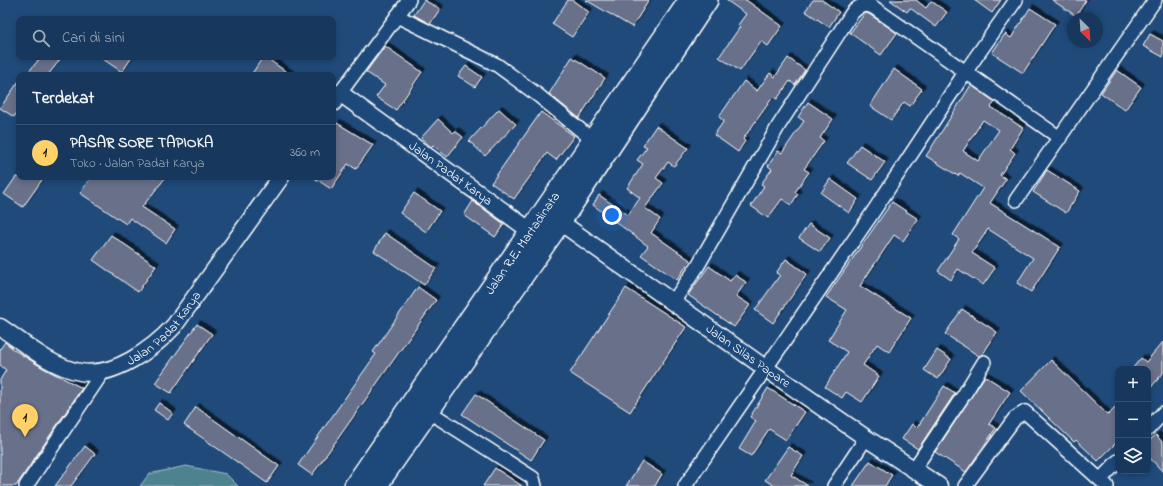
<!DOCTYPE html>
<html lang="id">
<meta charset="utf-8">
<style>
:root{--surface:#17385c;--page:#244365;--text:#f1f3f6;--muted:#9eacbb;--line:#365272;--accent:#ffd166}
body{margin:0;font-family:"Indie Flower",sans-serif;background:var(--page);color:var(--text)}
.controls{position:absolute;right:12px;bottom:12px;display:grid;overflow:hidden;border-radius:8px;box-shadow:0 2px 6px #0003}
.controls button{width:36px;height:36px;display:grid;place-items:center;padding:0;border:0;border-bottom:1px solid var(--line);background:var(--surface);color:var(--text);font:20px sans-serif}
.compass{position:absolute;left:1067px;top:12px;width:36px;height:36px;border-radius:50%;background:var(--surface);box-shadow:0 2px 6px #0003;rotate:155deg}
.you{position:absolute;left:612px;top:215px;width:14px;height:14px;margin:-10px;border:3px solid #fff;border-radius:50%;background:#1a73e8;box-shadow:0 0 0 6px #1a73e833}
.badge{display:grid;place-items:center;width:26px;height:26px;border-radius:50%;background:var(--accent);color:#111;font-size:13px;font-weight:700}
.pin{position:absolute;translate:-50% -33px;filter:drop-shadow(0 1px 2px #0008)}
.pin::after{content:'';position:absolute;top:21px;width:14px;height:12px;background:inherit;clip-path:polygon(0 0,100% 0,50% 100%)}
.list{margin:0;padding:0;list-style:none}
h2{display:flex;justify-content:space-between;align-items:center;height:52px;margin:0;padding:0 16px;font-size:17px}
h2 small{font-size:13px;font-weight:400;color:var(--muted)}
.list li{display:grid;grid-template-columns:26px 1fr auto;gap:12px;align-items:center;box-sizing:border-box;height:56px;padding:0 16px;border-top:1px solid var(--line)}
.list b{display:block;font-size:15px;white-space:nowrap}
.list p{margin:0;font-size:13px;white-space:nowrap;color:var(--muted)}
.list em{font-size:13px;font-style:normal;color:var(--muted)}
.icon{flex:none;width:22px;height:22px;fill:none;stroke:currentColor;stroke-width:2;stroke-linecap:round;stroke-linejoin:round}
.map{position:relative;flex:none;width:1163px;height:486px;overflow:hidden}
.search{position:absolute;background:var(--surface);box-shadow:0 2px 6px #0003;left:16px;top:16px;width:320px;height:44px;display:flex;align-items:center;gap:10px;box-sizing:border-box;padding:0 14px;border-radius:8px;color:var(--muted);font-size:15px}
.panel{position:absolute;background:var(--surface);box-shadow:0 2px 6px #0003;left:16px;top:72px;width:320px;height:108px;border-radius:8px}
.map>svg:first-child{display:block}
.green{fill:#4e828f;stroke:#a6c0c7}
.building{fill:#676f8a;stroke:#fff;fill-rule:evenodd;filter:url(#shadow)}
.lines{fill:none;stroke-linecap:round;stroke-linejoin:round}
.minor-casing{stroke:#fff;stroke-width:16}
.tertiary-casing{stroke:#fff;stroke-width:19}
.trunk-casing{stroke:#fff;stroke-width:24}
.minor{stroke:#1f4a7a;stroke-width:13}
.tertiary{stroke:#1f4a7a;stroke-width:16}
.trunk{stroke:#1f4a7a;stroke-width:21}
.labels{text-anchor:middle;dominant-baseline:central;stroke-width:4;stroke-linejoin:round;paint-order:stroke}
.street-label{font-size:13px;fill:#fff;stroke:#1f4a7a}
</style>
<div class="map">
<svg width="1163" height="486" viewBox="0 0 1163 486">
<defs>
<filter id="shadow"><feDropShadow dx="3.5" dy="-3.5" stdDeviation="0" flood-color="#0009"/></filter>
</defs>
<rect width="100%" height="100%" fill="#1f4a7a"/>
<filter id="ink" filterUnits="userSpaceOnUse"><feTurbulence type="fractalNoise" baseFrequency=".025" numOctaves="2"/><feDisplacementMap in="SourceGraphic" scale="8" xChannelSelector="R" yChannelSelector="G"/><feConvolveMatrix kernelMatrix="1 2 1 2 8 2 1 2 1" color-interpolation-filters="sRGB"/></filter>
<g filter="url(#ink)">
<!-- green -->
<path class="green" d="M186 466 226 474 238 486H140L149 474Z"/>
<!-- building -->
<g class="building">
<path d="M424 0 440 9 430 24 414 15Z"/>
<path d="M568 0H572L589 12 572 37 552 24Z"/>
<path d="M586 0H649L632 27Z"/>
<path d="M726 0H746L782 26 768 46 761 41 740 71 719 57 740 27 738 25 746 14Z"/>
<path d="M813 0H822L839 12 829 27 805 11Z"/>
<path d="M890 0H916L926 8 931 1 947 12 936 27 910 8 907 12Z"/>
<path d="M974 0H1001L992 13Z"/>
<path d="M1052 0H1086L1076 16Z"/>
<path d="M1030 8 1055 24 1023 73 992 53 1005 34 1011 38Z"/>
<path d="M865 13 869 14 897 33 881 55 850 33Z"/>
<path d="M1150 34 1163 41V57L1143 46Z"/>
<path d="M385 46 422 72 396 110 376 97 385 85 366 72Z"/>
<path d="M41 57H62L48 75H26Z"/>
<path d="M100 57H132L122 72Z"/>
<path d="M263 57H265L291 75H251Z"/>
<path d="M572 57 605 78 579 118 549 94Z"/>
<path d="M788 58 805 70 795 85 790 81 777 99 773 97 743 139 745 141 738 152 714 135 724 121 719 117 744 81 757 91 770 73 775 77Z"/>
<path d="M466 66 482 77 475 87 458 76Z"/>
<path d="M894 69 922 89 910 106 904 102 891 120 870 106Z"/>
<path d="M1117 70 1141 87 1125 110 1101 93Z"/>
<path d="M19 81V109L14 117 0 108Z"/>
<path d="M971 85 995 102 991 107 1023 128 1010 149 1015 153 1000 175 1006 179 990 203 1060 247 1031 292 1017 283 1033 258 988 229 972 253 995 268 983 285 958 269 951 280 938 271 959 239 953 235 983 188 960 173 958 176 926 156ZM983 120 999 130 978 161 963 151Z"/>
<path d="M808 102 833 119 820 138 824 141 804 169 809 172 795 192 798 194 791 205 782 199 768 218 751 206 764 186 761 184 772 169 768 166 778 151 782 153 804 121 798 117Z"/>
<path d="M499 109 516 124 485 156 469 141Z"/>
<path d="M541 112 574 136 556 160 547 153 514 199 491 183Z"/>
<path d="M438 119 453 133 455 131 463 137 447 157 433 145 431 147 421 138Z"/>
<path d="M337 123 373 145 356 169 348 164 331 189 313 177H333V128Z"/>
<path d="M656 126 688 148 674 166 668 162 656 178 663 183 645 208 660 219 651 233 690 260 677 280 641 255 648 246 593 205 599 195 628 215 640 198 627 188 643 164 637 160 647 147 643 145Z"/>
<path d="M860 145 885 162 872 180 847 163Z"/>
<path d="M1047 170 1080 191 1066 213 1033 192Z"/>
<path d="M16 177H44L23 207 4 194Z"/>
<path d="M91 177H166L142 207 175 229 166 243 130 218 126 224 80 193Z"/>
<path d="M830 179 858 199 849 213 821 193Z"/>
<path d="M414 193 440 211 426 232 400 213Z"/>
<path d="M473 201 504 224 495 237 464 215Z"/>
<path d="M892 202 918 219 903 241 894 235 860 286 911 318 889 352 877 344 863 365 879 376 862 402 846 392 842 398 825 387 847 352 828 340 847 310 826 297Z"/>
<path d="M809 224 830 238 820 252 799 238Z"/>
<path d="M385 233 436 268 424 285 374 251Z"/>
<path d="M111 235 156 266 138 292 93 260Z"/>
<path d="M786 259 807 274 773 323 755 310 780 275 776 273Z"/>
<path d="M709 266 730 281 735 275 746 282 736 296 750 305 734 327 688 295Z"/>
<path d="M418 287 436 300 312 475 298 465 376 354 373 352Z"/>
<path d="M626 288 686 327 630 412 570 373Z"/>
<path d="M962 309 997 332 983 354 979 356 945 334Z"/>
<path d="M197 324 212 334 171 393 155 383Z"/>
<path d="M5 342 14 350 43 368 82 388 16 486H0V380L6 370 0 365V349Z"/>
<path d="M1163 342V373L1148 391V369H1132L1141 358 1146 362Z"/>
<path d="M937 350 951 359 938 379 924 370Z"/>
<path d="M1051 360 1108 415 1118 405V441L1098 461 1076 440 1074 442 1021 391Z"/>
<path d="M985 376 1010 392 989 424 996 428 966 472 935 452Z"/>
<path d="M944 386 955 393 918 449 902 439 912 424 917 428Z"/>
<path d="M768 388 805 412 786 440 769 429 751 456 739 449 756 421 750 417Z"/>
<path d="M476 394 544 440 531 460 462 414Z"/>
<path d="M159 403 173 413 168 420 154 410Z"/>
<path d="M196 407 279 466 267 483 184 425Z"/>
<path d="M1156 435 1163 443V472L1148 456V442Z"/>
<path d="M85 446 95 454 71 486H55Z"/>
<path d="M788 447 803 456 791 475 808 486H775L765 480Z"/>
<path d="M642 461 662 474 655 486H626Z"/>
<path d="M870 461 892 475 885 486H853Z"/>
<path d="M495 468 522 486H483Z"/>
</g>
<g class="lines">
<!-- minor casing -->
<g class="minor-casing">
<g id="minor">
<path d="M397 16 497 65 539 96 594 141"/>
<path d="M340 93 409 0"/>
<path d="M1016 200 1155 0"/>
<path d="M673 302 697 267 779 125 852 13C859 6 864 3 873 7L1060 138"/>
<path d="M428 411 533 478 535 486"/>
<path d="M1148 429 1163 413"/>
<path d="M914 469 965 393 984 362"/>
<path d="M1101 479 1118 461"/>
<path d="M26 486 104 370"/>
<path d="M685 486 871 215 966 71 1016 0"/>
<path d="M834 486 866 438"/>
<path d="M965 486 1015 418 1025 412 1107 486"/>
</g>
</g>
<!-- tertiary casing -->
<g class="tertiary-casing">
<g id="tertiary">
<path id="s1" d="M333 103 340 93 532 232"/>
<path id="s2" d="M560 222 765 368 866 438 939 486"/>
<path id="s3" d="M0 327C24 343 51 367 80 372 113 378 153 349 174 326L281 177"/>
</g>
</g>
<!-- trunk casing -->
<g class="trunk-casing">
<g id="trunk">
<path id="s4" d="M355 486 690 0"/>
<path d="M376 486 560 222 707 0"/>
</g>
</g>
<!-- minor -->
<use href="#minor" class="minor"/>
<!-- tertiary -->
<use href="#tertiary" class="tertiary"/>
<!-- trunk -->
<use href="#trunk" class="trunk"/>
</g>
</g>
<g class="labels">
<!-- street labels -->
<g class="street-label">
<text stroke="none"><textPath href="#s1" startOffset="149">Jalan Padat Karya</textPath></text>
<text stroke="none"><textPath href="#s4" startOffset="295">Jalan R.E. Martadinata</textPath></text>
<text stroke="none"><textPath href="#s3" startOffset="192">Jalan Padat Karya</textPath></text>
<text stroke="none"><textPath href="#s2" startOffset="231">Jalan Silas Papare</textPath></text>
</g>
</g>
</svg>
<div class="controls">
<button>+</button>
<button>−</button>
<button><svg class="icon" aria-label="layers" viewBox="0 0 24 24"><path d="M12 4l9 5-9 5-9-5zM3 14l9 5 9-5"/></svg></button>
</div>
<svg class="compass" viewBox="-18 -18 36 36"><path d="M0-13l5 13h-10z" fill="#e53935"/><path d="M0 13l5-13h-10z" fill="#9eacbb"/></svg>
<div class="you"></div>
<div class="pin badge" style="left:25px;top:437px">1</div>
<div class="search"><svg class="icon" aria-label="search" viewBox="0 0 24 24"><circle cx="10" cy="10" r="6"/><path d="M15 15l6 6"/></svg>Cari di sini</div>
<section class="panel">
<h2>Terdekat<small></small></h2>
<ul class="list">
<li><span class="badge">1</span><div><b>PASAR SORE TAPIOKA</b><p>Toko · Jalan Padat Karya</p></div><em>360 m</em></li>
</ul>
</section>
</div>
